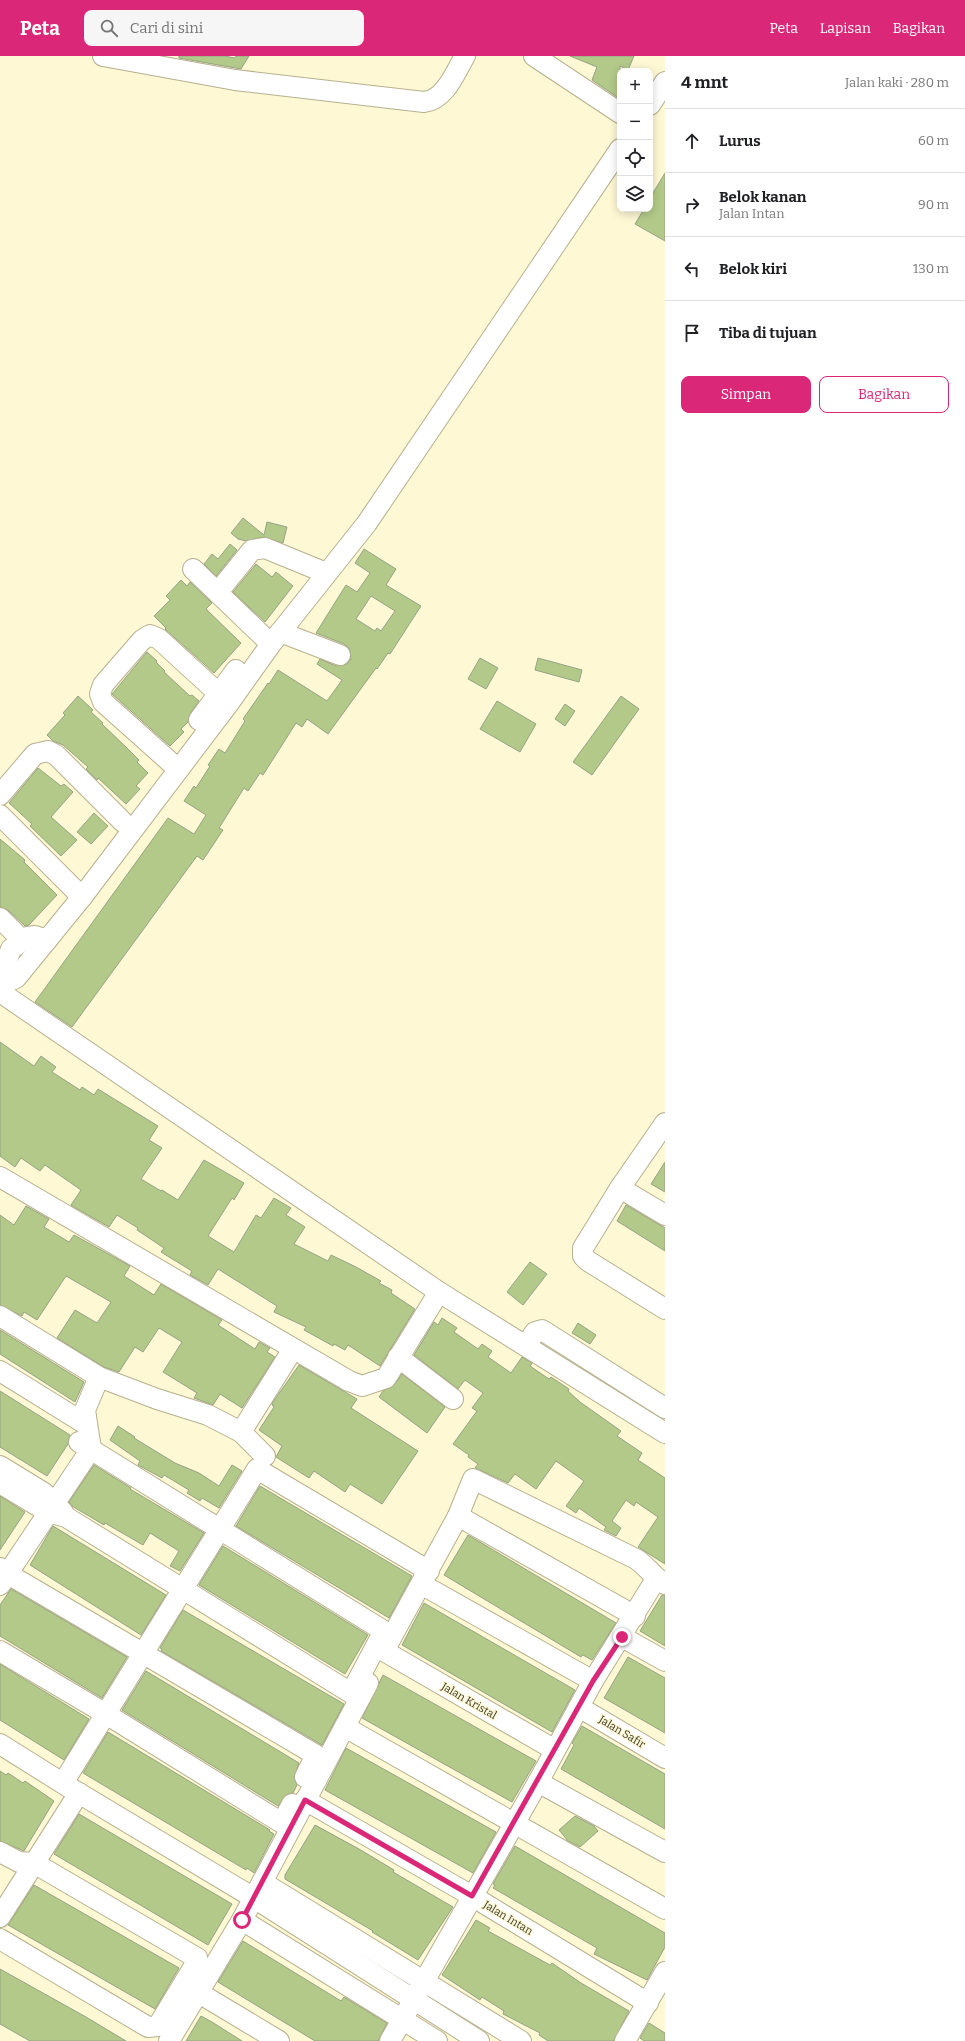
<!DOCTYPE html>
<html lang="id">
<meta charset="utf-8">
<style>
:root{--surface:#fff;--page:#f6f6f6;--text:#202124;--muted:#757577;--line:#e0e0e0;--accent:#db2777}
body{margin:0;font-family:Bitter,serif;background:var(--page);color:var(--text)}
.controls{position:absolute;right:12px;top:12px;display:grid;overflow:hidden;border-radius:8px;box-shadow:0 2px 10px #0003}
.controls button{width:36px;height:36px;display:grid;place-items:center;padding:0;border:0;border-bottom:1px solid var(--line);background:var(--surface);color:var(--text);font:20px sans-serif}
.stop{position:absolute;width:12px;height:12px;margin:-9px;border:3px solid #db2777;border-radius:50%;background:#fff}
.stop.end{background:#db2777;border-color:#fff;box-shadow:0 1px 4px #0008}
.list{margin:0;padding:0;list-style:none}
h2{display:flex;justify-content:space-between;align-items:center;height:52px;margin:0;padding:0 16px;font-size:17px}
h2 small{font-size:13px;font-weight:400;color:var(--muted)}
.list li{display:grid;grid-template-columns:26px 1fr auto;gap:12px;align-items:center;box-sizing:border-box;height:64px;padding:0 16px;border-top:1px solid var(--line)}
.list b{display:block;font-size:15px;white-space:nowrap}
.list p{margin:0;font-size:13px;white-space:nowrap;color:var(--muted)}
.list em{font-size:13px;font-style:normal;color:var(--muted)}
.actions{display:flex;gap:8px;padding:12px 16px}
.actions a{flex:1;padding:9px 0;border:1px solid var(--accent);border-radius:8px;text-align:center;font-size:14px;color:var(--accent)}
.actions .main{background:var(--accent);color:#fff}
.icon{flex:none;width:22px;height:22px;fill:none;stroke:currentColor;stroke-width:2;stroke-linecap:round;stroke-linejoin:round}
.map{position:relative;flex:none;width:665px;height:1985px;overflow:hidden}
header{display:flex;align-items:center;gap:24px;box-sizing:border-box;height:56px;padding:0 20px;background:var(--accent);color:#fff}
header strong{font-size:19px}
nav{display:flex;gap:22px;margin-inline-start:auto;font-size:14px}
.search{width:280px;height:36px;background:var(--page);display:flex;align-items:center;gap:10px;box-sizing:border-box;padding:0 14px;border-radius:8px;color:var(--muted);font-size:15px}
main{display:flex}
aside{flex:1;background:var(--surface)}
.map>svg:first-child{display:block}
.building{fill:#b2c98a;stroke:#96a384;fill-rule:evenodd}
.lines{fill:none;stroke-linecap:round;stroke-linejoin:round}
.minor-casing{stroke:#b6b08e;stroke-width:22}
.minor{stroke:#fff;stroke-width:20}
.route{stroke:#db2777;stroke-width:5}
.labels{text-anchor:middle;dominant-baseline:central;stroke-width:3;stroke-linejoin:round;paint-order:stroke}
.street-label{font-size:11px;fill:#3d3a2d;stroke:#fef8d5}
</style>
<header>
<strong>Peta</strong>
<div class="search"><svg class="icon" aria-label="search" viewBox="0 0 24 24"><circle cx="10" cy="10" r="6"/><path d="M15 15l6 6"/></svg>Cari di sini</div>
<nav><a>Peta</a><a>Lapisan</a><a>Bagikan</a></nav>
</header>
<main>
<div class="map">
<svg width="665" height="1985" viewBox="0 0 665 1985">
<rect width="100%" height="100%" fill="#fef8d5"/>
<!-- building -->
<g class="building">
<path d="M179 0H224L235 2 236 0H249L241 13 179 2Z"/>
<path d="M570 0H634L628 14 620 10V43L592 24 597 11Z"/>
<path d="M665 117V185L635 168 644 153H650V142Z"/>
<path d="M243 462 264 479 267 466 287 471 283 487 264 481 246 485 238 483 231 477Z"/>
<path d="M230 488 237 494 216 520 204 508 212 498 218 503Z"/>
<path d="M364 493 396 513 386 529 421 550 390 598 388 597 377 613 376 612 328 678 307 663 302 671 296 667 263 719 260 717 248 735 244 732 219 772 223 774 203 804 197 800 72 971 35 946 168 762 194 778 206 759 184 745 194 730 196 732 210 710 208 709 219 693 225 697 245 665 243 663 268 627 269 628 278 614 327 645 342 624 317 608 320 603 336 610 347 608 351 603 349 592 344 588 316 577 346 529 357 536 370 517 355 507ZM371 540 395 555 381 575 377 572 375 575 356 563Z"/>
<path d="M256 508 272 521 276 516 293 530 265 566 233 536Z"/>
<path d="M181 524 187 530 190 526 212 547 206 553 241 587 214 617 165 573 166 572 154 560 170 544 166 540Z"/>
<path d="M147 596 157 605 156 606 165 615 164 616 190 640 192 639 199 645 190 658 188 666 181 673 184 676 170 690 112 638Z"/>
<path d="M480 602 498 612 486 633 468 623Z"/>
<path d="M538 602 582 614 579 626 535 614Z"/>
<path d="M78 640 93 654 91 656 103 667 102 668 127 692 139 704 137 706 148 717 136 730 140 733 126 748 98 722 97 724 86 713 88 711 63 689 53 685 47 679 65 659 63 657Z"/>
<path d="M621 640 639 653 592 719 573 706Z"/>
<path d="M497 645 536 668 520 696 480 673Z"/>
<path d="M565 648 575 655 565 670 555 663Z"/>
<path d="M38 712 61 730 64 728 73 736 51 761 77 784 61 800 30 770 32 768 9 747Z"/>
<path d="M94 757 108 770 91 788 77 776Z"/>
<path d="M0 783 25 804 24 806 57 839 29 869 25 870 8 854 0 851Z"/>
<path d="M0 986 34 1010 41 1000 56 1011 52 1016 80 1034 82 1031 94 1039 98 1033 158 1070 149 1084 162 1092 141 1123 161 1135 162 1134 178 1144 204 1104 244 1127 234 1144 232 1142 208 1180 234 1196 256 1159 261 1162 274 1142 291 1152 286 1159 305 1171 294 1188 328 1205 331 1199 356 1211 381 1225 379 1227 392 1234 391 1237 415 1253 380 1310 348 1289 345 1294 334 1288 333 1290 304 1274 306 1271 274 1256 277 1250 218 1213 208 1229 190 1219 192 1215 161 1196 164 1192 137 1174 138 1172 117 1159 109 1171 74 1151 71 1149 81 1134 45 1109 40 1115 21 1102 15 1111 0 1100Z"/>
<path d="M665 1106V1136L651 1128Z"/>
<path d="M626 1149 665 1172V1195L617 1165Z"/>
<path d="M26 1150 49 1163 44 1171 69 1186 74 1179 130 1210 124 1220 154 1239 161 1228 222 1264 218 1269 255 1293 259 1286 270 1292 267 1296 275 1301 242 1352 220 1338 213 1349 194 1342 197 1337 163 1316 182 1286 159 1272 143 1296 135 1291 119 1316 104 1311 57 1282 75 1254 97 1267 111 1246 66 1220 37 1264 24 1256 22 1260 0 1249V1159L14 1169Z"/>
<path d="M530 1206 547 1218 523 1249 507 1236Z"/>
<path d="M442 1262 457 1272 454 1276 478 1293 482 1288 492 1295 488 1301 511 1317 522 1301 532 1307 530 1310 549 1323 551 1321 569 1333 568 1335 580 1346 621 1375 617 1380 642 1397 638 1404 665 1422V1508L638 1491 658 1461 636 1446 634 1450 626 1444 612 1465 621 1472 616 1480 604 1474 606 1471 579 1452 576 1457 566 1450 584 1425 556 1405 536 1433 515 1418 508 1427 475 1412 478 1408 468 1401 469 1399 453 1388 477 1355 472 1352 483 1337 465 1324 458 1333 414 1299 434 1266 438 1269Z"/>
<path d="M578 1267 596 1279 590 1288 572 1277Z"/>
<path d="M0 1274 84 1326 75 1346 0 1298Z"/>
<path d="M299 1309 357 1343 351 1352 418 1395 382 1448 350 1428 345 1436 314 1415 309 1422 276 1401 282 1390 259 1374 274 1351 272 1349 273 1346Z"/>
<path d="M402 1318 445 1351 427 1377 379 1341 383 1335 395 1328Z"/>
<path d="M0 1335 70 1379 68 1388 47 1420 0 1391Z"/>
<path d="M118 1370 135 1381 134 1382 175 1407 199 1417 219 1430 232 1409 242 1415 219 1452 202 1442 200 1445 187 1437 189 1434 164 1419 162 1422 138 1409 140 1405 110 1384Z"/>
<path d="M94 1409 131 1432 130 1433 204 1477 180 1515 170 1510 179 1495 150 1477 143 1489 105 1467 104 1469 72 1450 69 1446Z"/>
<path d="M260 1430 412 1520 389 1562 236 1470Z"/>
<path d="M0 1440 25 1456 0 1494Z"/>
<path d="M53 1470 166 1539 141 1579 30 1509Z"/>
<path d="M468 1479 616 1567 592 1604 583 1599 581 1601 444 1519Z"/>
<path d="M223 1490 368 1579 345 1618 199 1529Z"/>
<path d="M11 1533 127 1601 102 1642 0 1580V1549Z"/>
<path d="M662 1539H665V1590L640 1575Z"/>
<path d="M424 1547 575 1634 552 1676 402 1589Z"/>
<path d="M183 1554 344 1648 322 1689 161 1595 162 1593 160 1592Z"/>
<path d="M628 1601 665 1622V1677L604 1642Z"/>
<path d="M0 1608 89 1663 64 1704 0 1664Z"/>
<path d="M146 1615 299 1707 294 1721 297 1729 293 1737 286 1739 278 1750 122 1654Z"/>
<path d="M383 1619 536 1705 512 1746 362 1662Z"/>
<path d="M582 1670 665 1718V1773L561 1713 574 1689 572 1687Z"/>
<path d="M108 1676 270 1774 269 1775 274 1778 254 1817 247 1812 246 1814 83 1717Z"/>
<path d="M346 1692 496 1776 473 1817 325 1734Z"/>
<path d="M0 1715 6 1719 8 1717 23 1727 25 1725 54 1745 24 1795 0 1785Z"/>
<path d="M79 1758 232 1848 208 1889 54 1798Z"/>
<path d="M575 1760 594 1770 598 1775 580 1791 568 1785 559 1774Z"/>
<path d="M315 1769 359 1793 394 1814 393 1816 453 1851 418 1904 372 1876 373 1875 285 1823V1819Z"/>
<path d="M515 1790 665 1877V1891L647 1924 594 1898 597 1892 493 1832 495 1829 493 1828Z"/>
<path d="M34 1829 179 1912 155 1953 8 1869Z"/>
<path d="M476 1864 490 1872 488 1875 550 1909 552 1907 581 1927 629 1955 614 1985H548L539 1979 540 1977 503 1958 504 1955 482 1941 480 1944 442 1919Z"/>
<path d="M243 1885 341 1945 344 1941 387 1967 378 1985H315L218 1926Z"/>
<path d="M0 1913 86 1961 126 1985H30L0 1968Z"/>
<path d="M201 1960 212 1966 242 1985H186Z"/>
<path d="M649 1967 665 1977V1985H644L640 1982Z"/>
</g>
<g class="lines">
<!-- minor casing -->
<g class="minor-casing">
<g id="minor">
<path d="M103 0 235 24 424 46C445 44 455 17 465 0"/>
<path d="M534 0 620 57"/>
<path d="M650 49 665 26"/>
<path d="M193 513 271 588"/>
<path d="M218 536 252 494 265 492 326 517"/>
<path d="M280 576 340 599"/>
<path d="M199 664 236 614"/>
<path d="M178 713 103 646 100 638 103 629 142 584 150 579 159 583 218 637"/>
<path d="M0 739 35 698 48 695 56 699 123 766"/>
<path d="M0 759 82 841"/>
<path d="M0 862 22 884"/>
<path d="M6 928 3 915 11 893 28 881 35 880 47 884"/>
<path d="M0 929 16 922 82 841 229 647 271 588 367 467 620 93"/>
<path d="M0 936 439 1236 665 1377"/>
<path d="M665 1067 620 1132 583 1192V1200L588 1205 665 1253"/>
<path d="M0 1121 349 1325 362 1330 386 1322 439 1236"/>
<path d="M620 1132 665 1159"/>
<path d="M0 1260 99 1321 157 1343 208 1359 241 1376 265 1400"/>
<path d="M526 1290 535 1276 542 1274 665 1352"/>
<path d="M398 1301 453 1343"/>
<path d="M0 1315 87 1369"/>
<path d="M241 1376 293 1293"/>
<path d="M0 1410 44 1437 63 1456"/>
<path d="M0 1427 48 1456 66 1461 351 1637 384 1575 79 1386"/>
<path d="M458 1460 473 1423 636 1503C647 1510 653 1521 665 1528"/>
<path d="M0 1512 8 1518 316 1699 305 1721"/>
<path d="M421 1528 593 1625"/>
<path d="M0 1529 91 1393 85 1354 99 1321"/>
<path d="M622 1581 665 1605"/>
<path d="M385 1593 458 1460 635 1560"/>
<path d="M0 1595 106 1658 282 1767 292 1748"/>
<path d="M384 1595 555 1694"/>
<path d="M579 1651 665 1702"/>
<path d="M345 1671 665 1853"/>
<path d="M0 1688 67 1730 254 1842 479 1985"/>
<path d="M538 1726 593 1625 656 1523"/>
<path d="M63 1727 257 1413 429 1515"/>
<path d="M305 1744 472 1840 648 1947"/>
<path d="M0 1796 19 1806 34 1807 197 1902 196 1907 158 1970 148 1971 0 1883"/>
<path d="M262 1826 521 1985"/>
<path d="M0 1861 79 1737"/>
<path d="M242 1864 437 1985"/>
<path d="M199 1937 279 1985"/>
<path d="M169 1985 242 1864 368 1627"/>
<path d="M390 1985 538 1726 665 1796"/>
<path d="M625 1985 665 1916"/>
</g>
</g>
<!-- minor -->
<use href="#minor" class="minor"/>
</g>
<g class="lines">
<!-- route -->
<path class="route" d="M242 1864 305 1744 472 1840 593 1625 622 1581"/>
</g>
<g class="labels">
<!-- street labels -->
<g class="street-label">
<text transform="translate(469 1645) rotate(30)">Jalan Kristal</text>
<text transform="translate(622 1676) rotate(31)">Jalan Safir</text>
<text transform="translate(508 1862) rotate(31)">Jalan Intan</text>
</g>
</g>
</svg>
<div class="controls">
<button>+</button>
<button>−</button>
<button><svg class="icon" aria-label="locate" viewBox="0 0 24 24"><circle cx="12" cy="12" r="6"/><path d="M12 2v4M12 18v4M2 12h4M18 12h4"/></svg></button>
<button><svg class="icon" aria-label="layers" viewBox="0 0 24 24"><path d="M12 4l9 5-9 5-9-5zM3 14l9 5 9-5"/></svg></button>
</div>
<div class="stop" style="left:242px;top:1864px"></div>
<div class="stop end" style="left:622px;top:1581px"></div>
</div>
<aside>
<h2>4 mnt<small>Jalan kaki · 280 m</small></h2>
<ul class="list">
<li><svg class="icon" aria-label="ahead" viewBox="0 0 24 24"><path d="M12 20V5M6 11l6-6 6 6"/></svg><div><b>Lurus</b></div><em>60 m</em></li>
<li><svg class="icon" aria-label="right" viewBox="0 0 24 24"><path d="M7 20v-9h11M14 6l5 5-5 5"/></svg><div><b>Belok kanan</b><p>Jalan Intan</p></div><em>90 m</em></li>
<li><svg class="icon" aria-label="left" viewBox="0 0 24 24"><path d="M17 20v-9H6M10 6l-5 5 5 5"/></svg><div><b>Belok kiri</b></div><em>130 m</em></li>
<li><svg class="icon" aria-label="arrive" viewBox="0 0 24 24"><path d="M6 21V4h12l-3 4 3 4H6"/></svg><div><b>Tiba di tujuan</b></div></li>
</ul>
<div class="actions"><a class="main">Simpan</a><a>Bagikan</a></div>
</aside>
</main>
